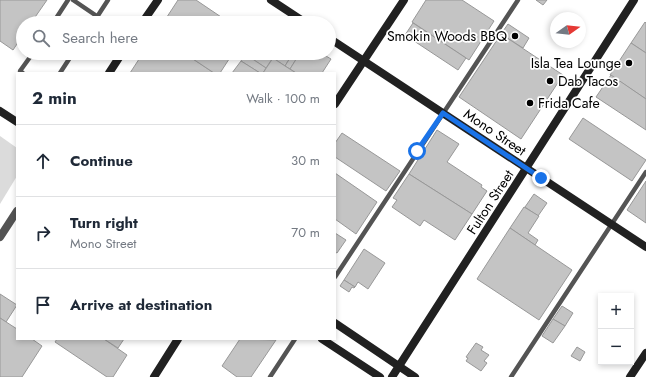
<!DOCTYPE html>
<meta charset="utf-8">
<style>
:root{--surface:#fff;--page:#f6f6f7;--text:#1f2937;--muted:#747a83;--line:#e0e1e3}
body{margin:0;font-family:Jost,sans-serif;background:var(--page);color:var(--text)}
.controls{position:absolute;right:12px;bottom:12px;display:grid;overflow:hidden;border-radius:0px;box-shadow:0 2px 6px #0003}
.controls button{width:36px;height:36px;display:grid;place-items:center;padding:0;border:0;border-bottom:1px solid var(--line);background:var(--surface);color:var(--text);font:20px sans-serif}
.compass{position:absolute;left:550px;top:12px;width:36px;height:36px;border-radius:50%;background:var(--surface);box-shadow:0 2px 6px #0003;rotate:75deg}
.stop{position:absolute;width:12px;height:12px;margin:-9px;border:3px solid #1a73e8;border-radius:50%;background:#fff}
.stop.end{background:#1a73e8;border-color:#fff;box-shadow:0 1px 4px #0008}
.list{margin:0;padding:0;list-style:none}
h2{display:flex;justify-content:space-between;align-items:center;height:52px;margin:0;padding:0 16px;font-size:17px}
h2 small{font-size:13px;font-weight:400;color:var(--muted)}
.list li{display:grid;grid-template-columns:26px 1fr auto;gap:12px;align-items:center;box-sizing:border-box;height:72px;padding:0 16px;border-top:1px solid var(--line)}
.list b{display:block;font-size:15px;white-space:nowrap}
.list p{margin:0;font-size:13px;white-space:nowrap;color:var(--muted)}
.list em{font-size:13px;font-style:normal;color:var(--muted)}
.icon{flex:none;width:22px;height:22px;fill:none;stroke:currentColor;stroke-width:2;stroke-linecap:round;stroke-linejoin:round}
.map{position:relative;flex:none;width:646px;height:377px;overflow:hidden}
.search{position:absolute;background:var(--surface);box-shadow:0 2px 6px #0003;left:16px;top:16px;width:320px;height:44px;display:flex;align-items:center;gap:10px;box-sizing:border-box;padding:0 14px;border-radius:22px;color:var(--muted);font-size:15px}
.panel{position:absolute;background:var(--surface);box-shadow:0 2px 6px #0003;left:16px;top:72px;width:320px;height:268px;border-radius:0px}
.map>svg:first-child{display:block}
.green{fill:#dbdbdb}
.building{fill:#c4c4c4;stroke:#989898}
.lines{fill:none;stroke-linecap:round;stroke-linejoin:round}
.lane{stroke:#545454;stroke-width:4.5}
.street{stroke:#545454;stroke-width:8}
.secondary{stroke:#212121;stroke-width:8}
.route{stroke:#1a73e8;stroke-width:5}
.poi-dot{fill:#000;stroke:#fff;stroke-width:1.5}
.labels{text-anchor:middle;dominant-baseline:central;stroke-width:3.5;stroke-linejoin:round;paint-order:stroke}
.poi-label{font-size:14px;fill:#000;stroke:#fff;text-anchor:end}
.street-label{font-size:14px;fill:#000;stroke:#fff}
</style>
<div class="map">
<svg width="646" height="377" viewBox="0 0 646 377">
<rect width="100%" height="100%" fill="#fff"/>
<!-- green -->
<path class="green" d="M0 136 17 148V176L0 204Z"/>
<!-- building -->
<g class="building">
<path d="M0 0H47L31 23H23V35L13 50 0 41Z"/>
<path d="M178 0H196L230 23H163Z"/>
<path d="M426 0H462L494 21 469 60 412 22Z"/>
<path d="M536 0H547L543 5Z"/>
<path d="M645 22 646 23V53L631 43Z"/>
<path d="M413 23 466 58 458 70 405 35Z"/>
<path d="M508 24 529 38 523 48 501 34Z"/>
<path d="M501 34 563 75 521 139 459 97Z"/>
<path d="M631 43 646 53V99L610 75Z"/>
<path d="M143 53H184L214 73H130Z"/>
<path d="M184 53H233L220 73H214Z"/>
<path d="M246 53H276L266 68 245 54Z"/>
<path d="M276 53H293L285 66 273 58Z"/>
<path d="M293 53H300L290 69 285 66Z"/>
<path d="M300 53H321L331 59 322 73H296L290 69Z"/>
<path d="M245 54 266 68 263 73H260L241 61Z"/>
<path d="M273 58 285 66 296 73H263Z"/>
<path d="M241 61 260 73H232Z"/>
<path d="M611 75 646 99V130L596 97Z"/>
<path d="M583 118 646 160 632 181 569 139Z"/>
<path d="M437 130 459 144 447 162 482 185 481 187 487 191 472 214 409 174Z"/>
<path d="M342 133 400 171 386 191 335 157V143Z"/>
<path d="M335 173 377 202 356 234 335 219Z"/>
<path d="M409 174 472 214 455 240 424 220 420 226 392 207 397 200 393 198Z"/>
<path d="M646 181V223L627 210Z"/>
<path d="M534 194 547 203 538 216 525 207Z"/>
<path d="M524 207 539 216 528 233 538 240 535 245 510 228Z"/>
<path d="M510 228 572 270 539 320 477 279Z"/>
<path d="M335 233 346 240 337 253 335 252Z"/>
<path d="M364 249 385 263 368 289 358 282 355 287 344 280Z"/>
<path d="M344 280 355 287 354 288 352 287 349 292 340 286Z"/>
<path d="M0 294 17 305 6 322 0 318Z"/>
<path d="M562 306 573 313 565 326 553 319Z"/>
<path d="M0 318 17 329V339H32L42 346 22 377H0Z"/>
<path d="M553 319 565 326 553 343 542 336Z"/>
<path d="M57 339H104L127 355 113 377H107L55 342Z"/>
<path d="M104 339H124L118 348Z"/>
<path d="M240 339 276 340 251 377H237L222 366Z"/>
<path d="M476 343 483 347 481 350 489 355 484 361 487 363 481 371 466 361 468 358 466 357Z"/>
<path d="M577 347 585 352 580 361 571 356Z"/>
</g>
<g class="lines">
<!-- lane -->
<g class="lane">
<path d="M73 0 107 23"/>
<path d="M53 23 68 0"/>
<path d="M93 23 108 0"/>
<path d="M23 73 20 71 33 53"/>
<path d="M60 73 73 53"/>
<path d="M335 277 518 0"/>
<path d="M270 377 295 339"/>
<path d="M511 377 646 172"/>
</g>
<!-- street -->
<path class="street" d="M0 237 17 211"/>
<!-- secondary -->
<g class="secondary">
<path d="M271 0 306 23"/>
<path d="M142 23 158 0"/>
<path d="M329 38 646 247"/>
<path d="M109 73 122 53"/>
<path d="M335 104 404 0"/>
<path d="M0 111 17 122"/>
<path d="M335 323 415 377"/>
<path d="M322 339 380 377"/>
<path d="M154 377 178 339"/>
<path d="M392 377 634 0"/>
<path d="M630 377 646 353"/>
</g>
</g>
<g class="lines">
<!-- route -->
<path class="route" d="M417 151 443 113 541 178"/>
</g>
<!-- markers -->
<g class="poi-dot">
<circle cx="515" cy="36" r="4"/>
<circle cx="629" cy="63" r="4"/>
<circle cx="550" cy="81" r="4"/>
<circle cx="530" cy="103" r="4"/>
</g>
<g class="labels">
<!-- poi labels -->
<g class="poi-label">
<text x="507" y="36">Smokin Woods BBQ</text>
<text x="621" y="63">Isla Tea Lounge</text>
<text x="558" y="81" text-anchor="start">Dab Tacos</text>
<text x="538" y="103" text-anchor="start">Frida Cafe</text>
</g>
<!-- street labels -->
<g class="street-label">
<text transform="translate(495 132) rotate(34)">Mono Street</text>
<text transform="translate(490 202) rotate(-57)">Fulton Street</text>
</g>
</g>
</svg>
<div class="controls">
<button>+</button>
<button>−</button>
</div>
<svg class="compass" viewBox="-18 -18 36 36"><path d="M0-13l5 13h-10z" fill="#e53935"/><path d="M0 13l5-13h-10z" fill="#747a83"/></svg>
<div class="stop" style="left:417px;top:151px"></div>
<div class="stop end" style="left:541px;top:178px"></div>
<div class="search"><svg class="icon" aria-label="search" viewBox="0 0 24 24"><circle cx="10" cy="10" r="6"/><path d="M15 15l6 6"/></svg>Search here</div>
<section class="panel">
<h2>2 min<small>Walk · 100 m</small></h2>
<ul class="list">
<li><svg class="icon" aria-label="ahead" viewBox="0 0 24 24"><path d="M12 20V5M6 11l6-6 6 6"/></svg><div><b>Continue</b></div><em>30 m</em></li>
<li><svg class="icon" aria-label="right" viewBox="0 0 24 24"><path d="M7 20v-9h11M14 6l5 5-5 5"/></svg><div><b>Turn right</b><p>Mono Street</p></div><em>70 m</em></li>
<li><svg class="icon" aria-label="arrive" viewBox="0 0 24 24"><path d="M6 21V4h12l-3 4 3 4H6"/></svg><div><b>Arrive at destination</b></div></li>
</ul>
</section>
</div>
